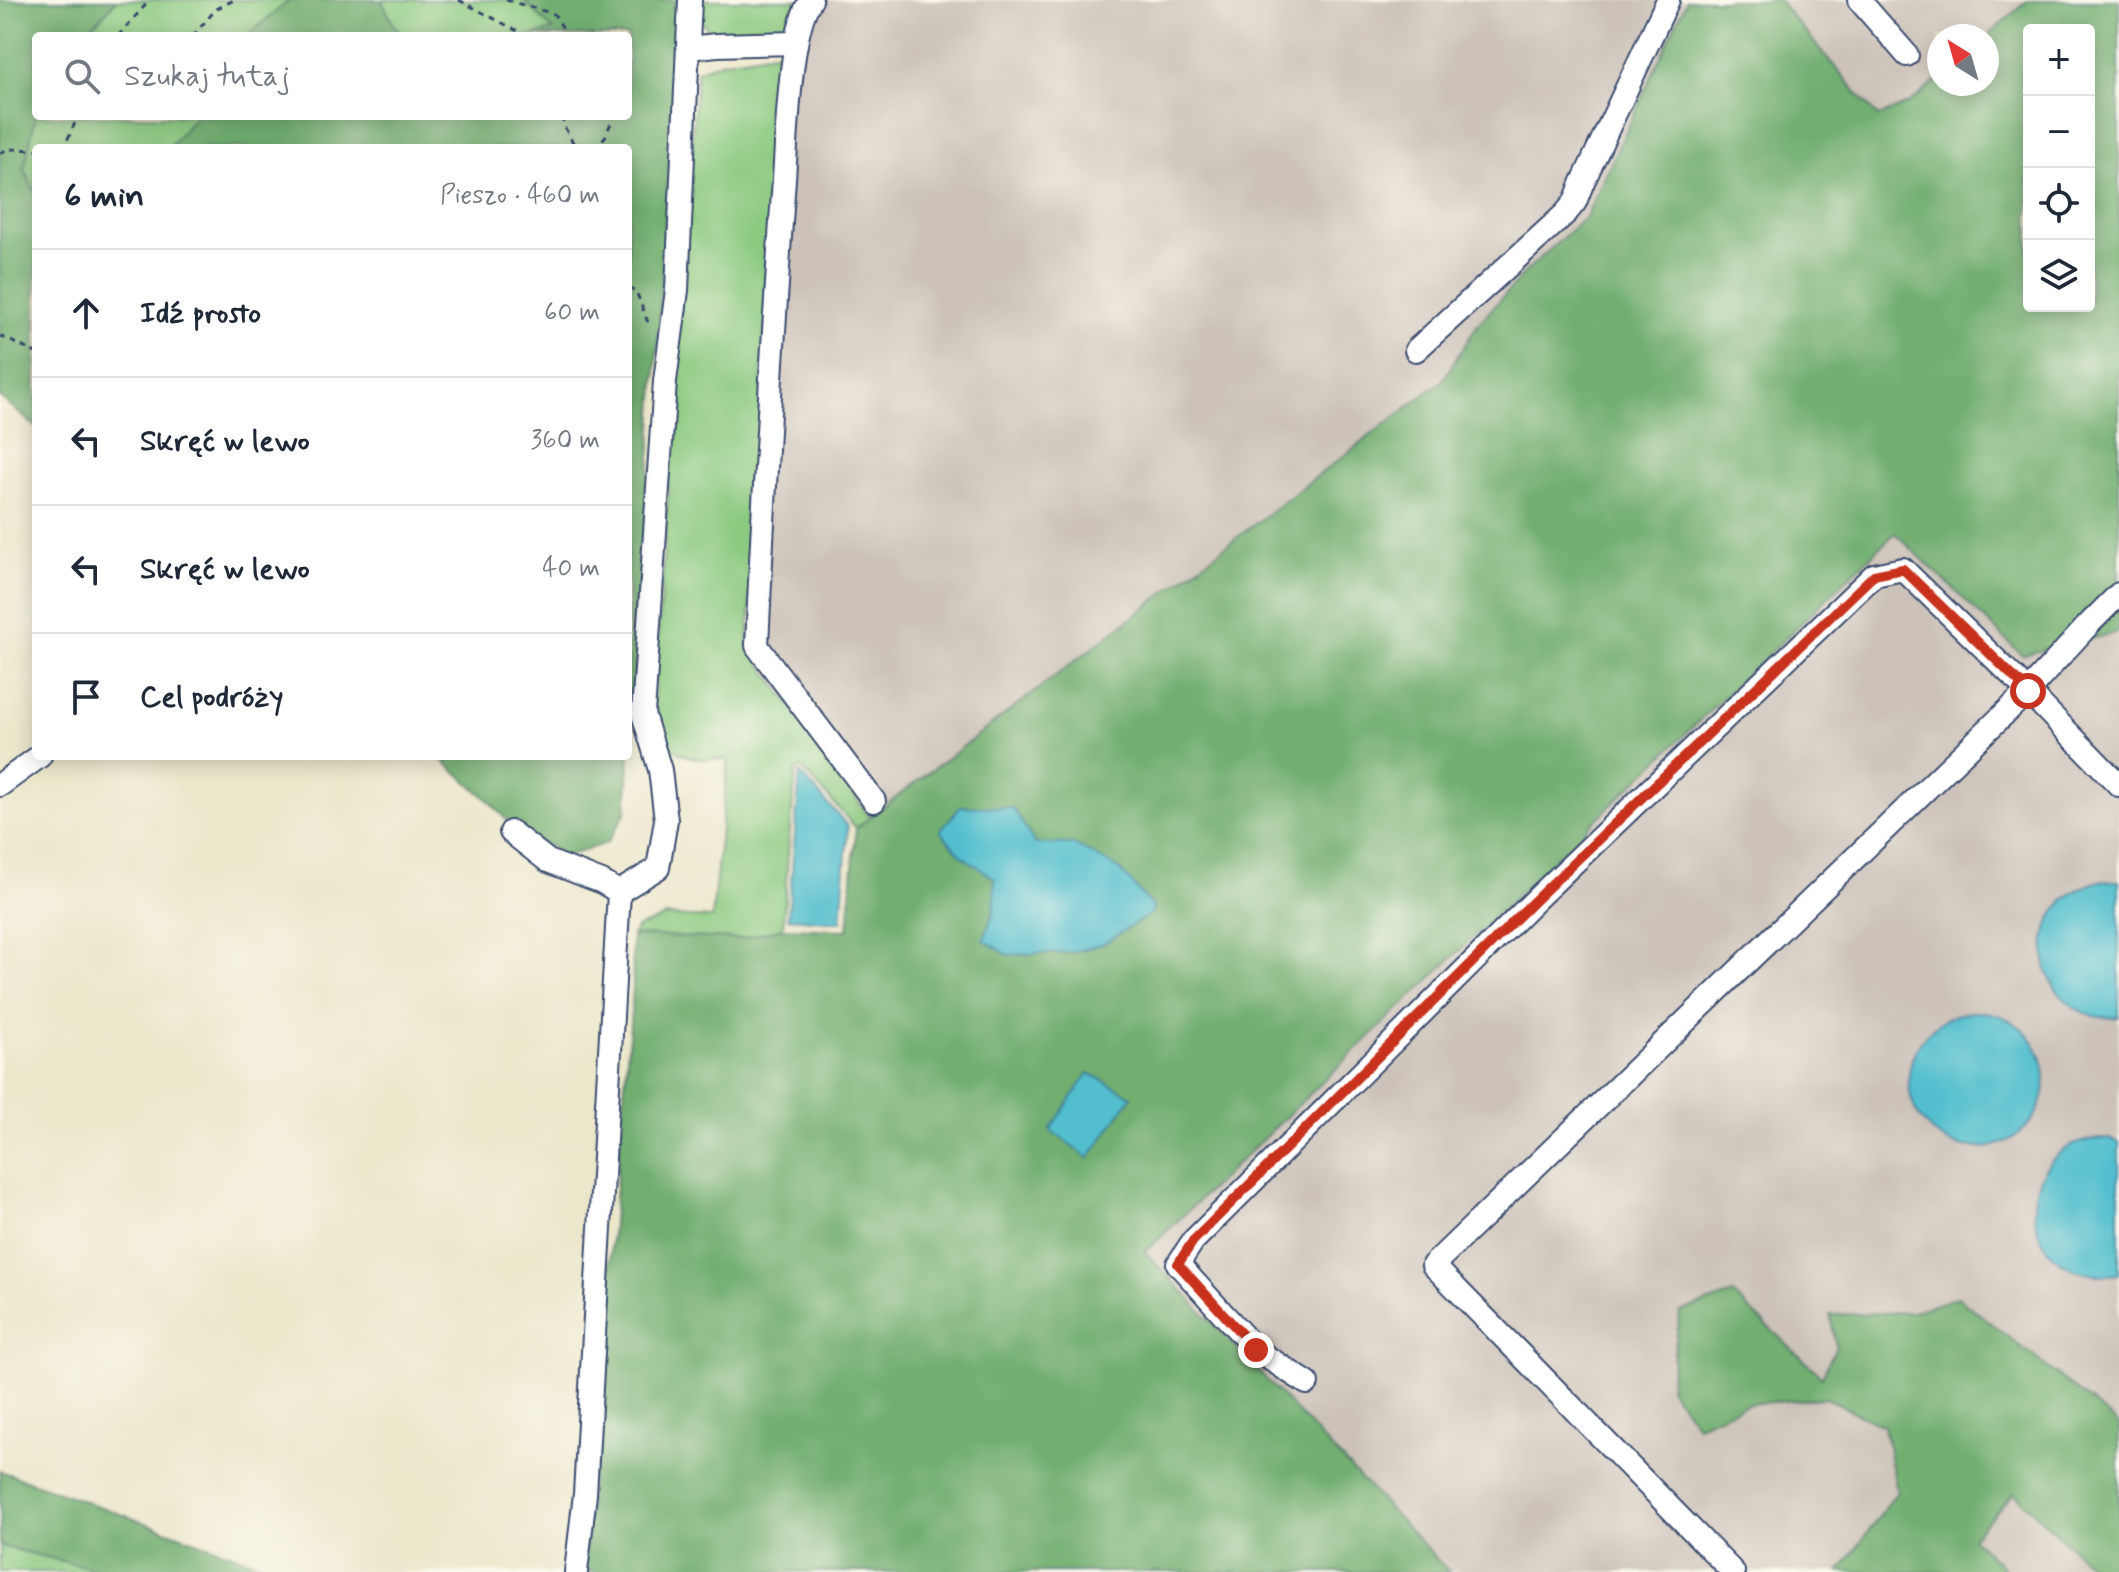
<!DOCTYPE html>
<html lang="pl">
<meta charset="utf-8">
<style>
:root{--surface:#fff;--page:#f6f6f7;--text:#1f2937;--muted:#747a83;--line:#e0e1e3}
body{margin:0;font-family:Mynerve,sans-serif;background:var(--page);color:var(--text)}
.controls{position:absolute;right:24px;top:24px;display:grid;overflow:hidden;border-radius:8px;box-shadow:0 4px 20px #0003}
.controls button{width:72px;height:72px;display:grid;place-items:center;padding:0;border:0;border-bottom:2px solid var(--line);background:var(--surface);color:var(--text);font:40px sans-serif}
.compass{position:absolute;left:1927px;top:24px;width:72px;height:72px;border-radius:50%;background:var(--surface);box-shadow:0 4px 20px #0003;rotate:323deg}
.stop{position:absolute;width:24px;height:24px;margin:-18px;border:6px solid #c8321e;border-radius:50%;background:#fff}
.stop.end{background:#c8321e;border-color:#fff;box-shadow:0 2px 8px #0008}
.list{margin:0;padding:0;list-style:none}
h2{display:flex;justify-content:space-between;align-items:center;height:104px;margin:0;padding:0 32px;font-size:34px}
h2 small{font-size:26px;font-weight:400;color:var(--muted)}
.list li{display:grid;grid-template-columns:52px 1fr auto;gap:24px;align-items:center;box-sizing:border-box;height:128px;padding:0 32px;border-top:2px solid var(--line)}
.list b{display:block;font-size:30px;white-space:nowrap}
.list em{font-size:26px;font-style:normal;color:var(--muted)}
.icon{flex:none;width:44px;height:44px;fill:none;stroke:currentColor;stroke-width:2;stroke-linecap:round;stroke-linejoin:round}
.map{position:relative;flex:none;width:2119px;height:1572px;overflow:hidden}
.search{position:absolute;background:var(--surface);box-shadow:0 4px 20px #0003;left:32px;top:32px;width:600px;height:88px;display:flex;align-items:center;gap:20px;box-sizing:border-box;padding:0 28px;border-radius:8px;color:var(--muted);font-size:30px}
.panel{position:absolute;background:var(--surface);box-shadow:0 4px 20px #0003;left:32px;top:144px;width:600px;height:616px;border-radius:8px}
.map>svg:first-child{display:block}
.industrial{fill:#ccc2b9}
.green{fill:#8cca81;stroke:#547c70;stroke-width:2}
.forest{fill:#71ae6f;stroke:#466e66;stroke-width:2;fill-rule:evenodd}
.water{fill:#53bfce;stroke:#377796;stroke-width:2}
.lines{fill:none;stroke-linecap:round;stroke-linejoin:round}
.minor-casing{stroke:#3a4b6e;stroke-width:26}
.path{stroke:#3a4b6e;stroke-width:3;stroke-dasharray:6 6;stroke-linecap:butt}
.minor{stroke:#fff;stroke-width:22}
.route{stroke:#c8321e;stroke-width:10}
</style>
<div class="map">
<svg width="2119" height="1572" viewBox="0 0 2119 1572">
<rect width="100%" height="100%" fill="#fbf7ec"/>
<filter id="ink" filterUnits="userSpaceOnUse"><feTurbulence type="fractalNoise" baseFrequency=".0125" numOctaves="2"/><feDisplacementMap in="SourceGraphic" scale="16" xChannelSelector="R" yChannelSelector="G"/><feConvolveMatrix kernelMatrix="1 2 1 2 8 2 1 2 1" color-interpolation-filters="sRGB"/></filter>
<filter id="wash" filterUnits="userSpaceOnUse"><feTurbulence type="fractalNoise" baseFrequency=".006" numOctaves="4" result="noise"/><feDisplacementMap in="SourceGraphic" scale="32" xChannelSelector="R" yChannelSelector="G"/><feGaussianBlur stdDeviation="1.8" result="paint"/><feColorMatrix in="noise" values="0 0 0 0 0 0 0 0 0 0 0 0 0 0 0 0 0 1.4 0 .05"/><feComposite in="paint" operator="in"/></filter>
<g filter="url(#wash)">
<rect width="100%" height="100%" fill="#ece7cb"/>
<g class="industrial">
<path d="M 785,0 L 1687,0 L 1586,217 L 1529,268 L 1478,324 L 1442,381 L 870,818 L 748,646 L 780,4 Z"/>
<path d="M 1778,0 L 2028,0 L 1987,36 L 1939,36 L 1939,79 L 1910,103 L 1878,117 Z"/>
<path d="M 1896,533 L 2022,655 L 2119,632 L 2119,1572 L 1449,1572 L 1144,1252 Z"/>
</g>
<g class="green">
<path d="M 116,0 L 290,0 L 247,36 L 74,36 L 97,22 Z"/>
<path d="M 381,0 L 523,0 L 554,30 L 531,36 L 405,36 L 395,27 Z"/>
<path d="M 701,0 L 798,0 L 779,35 L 721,33 L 710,31 L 700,20 Z"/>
<path d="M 779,52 L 748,646 L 870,818 L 856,828 L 802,768 L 796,771 L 789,841 L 783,928 L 740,939 L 632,935 L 637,928 L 666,916 L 712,918 L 728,760 C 719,759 710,760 701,759 C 671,756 660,737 653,711 L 697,71 L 720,62 Z"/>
<path d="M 36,115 L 36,116 L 196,116 L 169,148 L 36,148 L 36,194 L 24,169 Z"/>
<path d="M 0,1546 L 108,1572 L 0,1572 Z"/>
</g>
<g class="forest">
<path d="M 0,0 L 116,0 C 86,35 81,36 36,36 L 36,115 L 24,169 L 36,194 L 36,427 L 0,397 Z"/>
<path d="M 290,0 L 381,0 L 395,27 L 405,36 L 247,36 Z"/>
<path d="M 523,0 L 681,0 L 626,812 L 607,843 L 567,856 L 515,829 L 487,799 L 438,756 L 628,756 L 628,148 L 169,148 L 196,116 L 628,116 L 628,36 L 531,36 L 553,30 Z"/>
<path d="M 1687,0 L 1778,0 L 1878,117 L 1910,103 L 1939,79 L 1939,84 L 1987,84 L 1987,36 L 2028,0 L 2119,0 L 2119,632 L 2022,655 L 1895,533 L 1145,1252 L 1449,1572 L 583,1572 L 633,988 L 632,935 L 740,939 L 783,928 L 848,930 L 856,828 L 1442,381 L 1478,324 L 1529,268 L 1586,217 ZM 2029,30 L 2089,30 L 2089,306 L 2029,306 Z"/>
<path d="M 1733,1294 L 1822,1377 L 1836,1346 L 1830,1315 L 1911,1312 L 1958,1297 L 2119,1424 L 2119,1572 L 2097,1572 L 2014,1493 L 1972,1537 L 2007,1572 L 1839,1572 L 1897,1492 L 1884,1426 L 1825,1398 L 1747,1404 L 1697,1425 L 1669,1388 L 1680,1312 Z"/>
<path d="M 0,1471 L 269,1567 L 290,1572 L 108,1572 L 0,1546 Z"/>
</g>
<g class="water">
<path d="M 800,773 L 848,826 L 841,922 L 788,918 Z"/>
<path d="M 961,806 L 1013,808 L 1035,844 L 1074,844 L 1119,869 L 1153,907 L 1152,913 L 1102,944 L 1073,952 L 1008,955 L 984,940 L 994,910 L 995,879 L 961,855 L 940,831 Z"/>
<path d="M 2099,881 L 2119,881 L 2119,1017 C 2055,1025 2021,949 2062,902 C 2072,891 2085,886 2099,881 Z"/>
<circle cx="1977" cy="1080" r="68"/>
<path d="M 1089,1073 L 1132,1096 L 1089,1158 L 1050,1130 Z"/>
<path d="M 2109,1139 L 2119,1142 L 2119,1274 C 2018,1288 2006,1156 2090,1140 C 2096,1139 2103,1139 2109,1139 Z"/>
</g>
</g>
<g filter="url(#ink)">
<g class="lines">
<defs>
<g id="minor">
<path d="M 811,0 C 789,29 787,139 784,179 C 773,334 764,490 757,646 L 874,801"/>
<path d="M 1859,0 L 1907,55"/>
<path d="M 688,48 L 717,45 L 796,43"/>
<path d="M 1416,350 L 1566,213 L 1575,202 L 1582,184 L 1668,0"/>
<path d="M 0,785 L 40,756"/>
<path d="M 511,832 L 548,861 L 602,882 L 619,892 L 658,868 L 666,820 L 660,770 L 643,714 L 665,381 L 677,290 L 690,0"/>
<path d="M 1307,1383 L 1256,1350 L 1178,1264 L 1193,1241 L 1533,902 L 1874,575 L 1903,569 L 2028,691 L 2090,623 L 2119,594"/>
<path d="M 576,1572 L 585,1494 L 619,892"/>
<path d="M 1733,1572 L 1433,1265 L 2028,691 L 2119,785"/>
</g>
</defs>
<use href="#minor" class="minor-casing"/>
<g class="path">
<path d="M 459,0 L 527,36"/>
<path d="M 506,0 L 554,14 L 568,36"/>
<path d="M 118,36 L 150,0"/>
<path d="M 193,36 L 216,9 L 234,0"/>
<path d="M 562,116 L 565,128 L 576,148"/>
<path d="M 59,148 L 67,141 L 78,116"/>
<path d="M 594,148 L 605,137 L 614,116"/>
<path d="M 0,153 L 8,149 L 36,150"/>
<path d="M 628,288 L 636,291 L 650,328"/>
<path d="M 0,336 L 36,353"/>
</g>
<use href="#minor" class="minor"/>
</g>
</g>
<g class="lines" filter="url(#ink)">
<path class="route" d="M 1256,1350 L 1178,1264 L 1193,1241 L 1533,902 L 1874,575 L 1903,569 L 2028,691"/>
</g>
</svg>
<div class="controls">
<button>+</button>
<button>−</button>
<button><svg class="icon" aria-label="locate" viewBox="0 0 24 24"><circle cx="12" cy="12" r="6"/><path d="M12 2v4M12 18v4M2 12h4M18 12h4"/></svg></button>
<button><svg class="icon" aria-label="layers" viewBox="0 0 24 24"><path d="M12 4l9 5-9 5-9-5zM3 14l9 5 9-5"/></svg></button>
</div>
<svg class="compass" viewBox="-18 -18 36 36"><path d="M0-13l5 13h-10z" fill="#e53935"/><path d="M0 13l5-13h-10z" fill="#747a83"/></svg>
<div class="stop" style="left:2028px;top:691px"></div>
<div class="stop end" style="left:1256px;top:1350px"></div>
<div class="search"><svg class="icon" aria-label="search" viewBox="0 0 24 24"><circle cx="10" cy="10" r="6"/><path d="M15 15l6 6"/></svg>Szukaj tutaj</div>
<section class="panel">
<h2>6 min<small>Pieszo · 460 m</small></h2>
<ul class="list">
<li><svg class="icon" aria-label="ahead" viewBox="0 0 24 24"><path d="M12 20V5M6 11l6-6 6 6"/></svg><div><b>Idź prosto</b></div><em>60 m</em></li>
<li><svg class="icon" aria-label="left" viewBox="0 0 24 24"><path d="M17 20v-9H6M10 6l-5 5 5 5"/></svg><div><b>Skręć w lewo</b></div><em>360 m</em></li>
<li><svg class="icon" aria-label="left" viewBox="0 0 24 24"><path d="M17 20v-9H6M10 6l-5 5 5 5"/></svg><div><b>Skręć w lewo</b></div><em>40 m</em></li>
<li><svg class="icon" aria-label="arrive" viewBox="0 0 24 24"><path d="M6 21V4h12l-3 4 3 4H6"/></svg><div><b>Cel podróży</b></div></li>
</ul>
</section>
</div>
